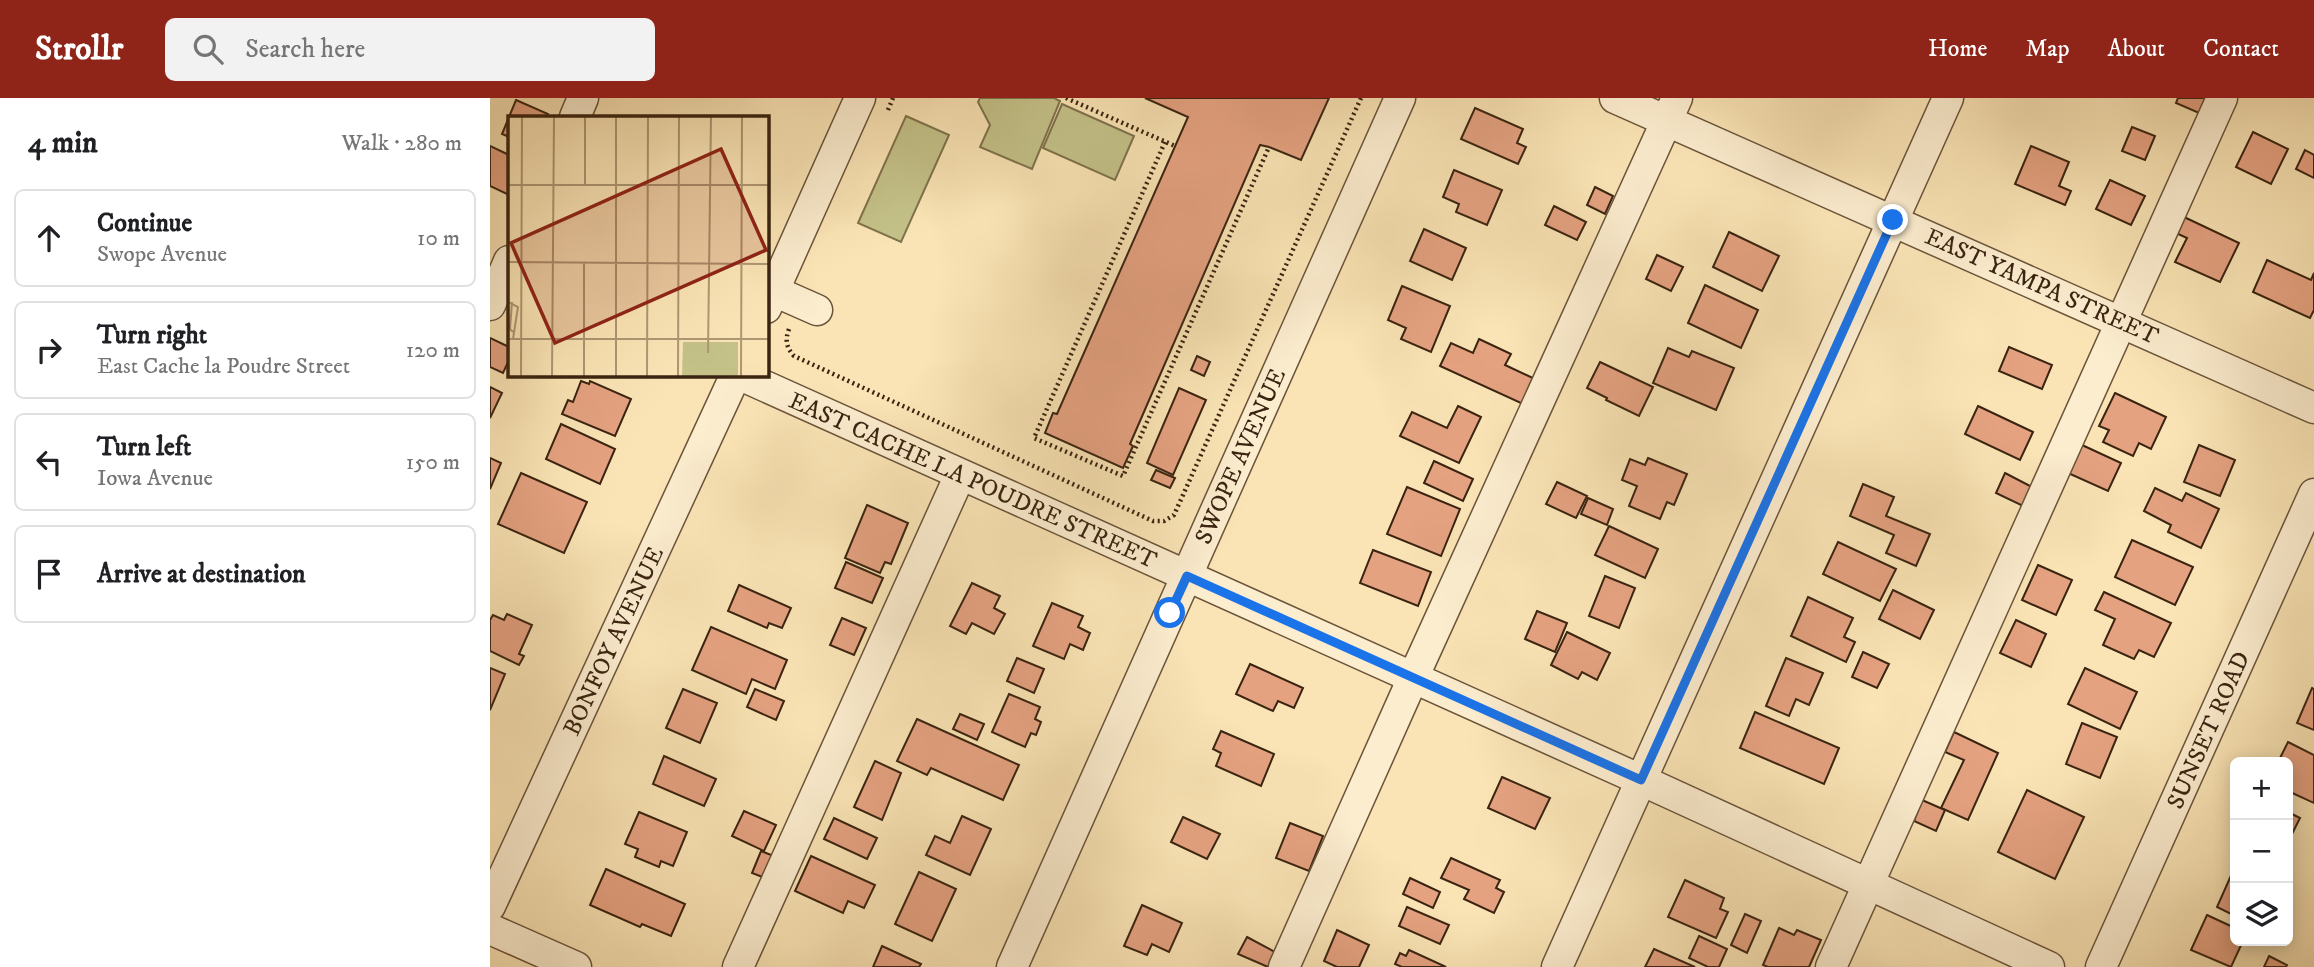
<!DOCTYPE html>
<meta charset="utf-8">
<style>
:root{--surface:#fff;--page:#f2f2f2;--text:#202124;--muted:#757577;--line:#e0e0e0;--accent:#8f2418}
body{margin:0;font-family:"IM FELL DW Pica",serif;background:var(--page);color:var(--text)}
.controls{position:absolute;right:21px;bottom:21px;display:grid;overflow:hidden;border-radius:10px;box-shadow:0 4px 18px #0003}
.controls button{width:63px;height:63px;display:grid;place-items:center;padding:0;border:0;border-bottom:2px solid var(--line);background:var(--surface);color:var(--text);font:35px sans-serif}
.stop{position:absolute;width:21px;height:21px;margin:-16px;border:5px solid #1a73e8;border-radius:50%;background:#fff}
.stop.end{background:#1a73e8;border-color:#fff;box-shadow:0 2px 7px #0008}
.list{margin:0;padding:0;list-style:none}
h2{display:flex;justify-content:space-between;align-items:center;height:91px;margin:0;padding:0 28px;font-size:30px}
h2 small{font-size:23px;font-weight:400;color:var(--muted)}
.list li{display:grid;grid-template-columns:46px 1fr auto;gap:21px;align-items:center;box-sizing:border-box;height:98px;margin:0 14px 14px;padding:0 14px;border:2px solid var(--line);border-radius:10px}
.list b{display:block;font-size:26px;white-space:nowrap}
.list p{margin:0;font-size:23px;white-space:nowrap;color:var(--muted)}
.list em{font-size:23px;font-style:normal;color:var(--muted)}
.icon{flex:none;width:38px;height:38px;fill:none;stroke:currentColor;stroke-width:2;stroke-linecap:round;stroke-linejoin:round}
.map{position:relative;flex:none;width:1824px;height:869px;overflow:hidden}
header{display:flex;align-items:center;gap:42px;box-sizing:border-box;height:98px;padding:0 35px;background:var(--accent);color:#fff}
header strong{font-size:33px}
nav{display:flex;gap:38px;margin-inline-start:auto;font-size:24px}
.search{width:490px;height:63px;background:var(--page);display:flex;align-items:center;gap:18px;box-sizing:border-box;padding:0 24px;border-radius:10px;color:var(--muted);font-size:26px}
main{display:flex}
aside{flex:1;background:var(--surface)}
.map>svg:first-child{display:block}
.park{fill:#c4c289;stroke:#7f734d;stroke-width:2}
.building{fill:#e5a281;stroke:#3a2411;stroke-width:2}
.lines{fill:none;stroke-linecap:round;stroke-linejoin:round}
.minor-casing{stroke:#6a543a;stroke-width:33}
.path{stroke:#3a2411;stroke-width:4.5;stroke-dasharray:2 3.5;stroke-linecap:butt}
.minor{stroke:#fcedcf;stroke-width:30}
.route{stroke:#1a73e8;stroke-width:9}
.labels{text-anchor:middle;stroke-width:5;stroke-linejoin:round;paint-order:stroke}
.street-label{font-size:24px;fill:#3a2411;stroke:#fcedcf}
.inset-road{fill:none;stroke:#ad9773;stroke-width:2}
.view{fill:#8f2418;fill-opacity:0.15;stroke:#8f2418;stroke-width:3.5}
.inset-edge{fill:none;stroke:#3a2411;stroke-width:3.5}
</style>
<header>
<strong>Strollr</strong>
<div class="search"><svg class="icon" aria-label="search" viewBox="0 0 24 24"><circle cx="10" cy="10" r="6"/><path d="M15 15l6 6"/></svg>Search here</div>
<nav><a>Home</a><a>Map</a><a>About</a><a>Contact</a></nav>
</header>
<main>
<aside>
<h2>4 min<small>Walk · 280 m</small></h2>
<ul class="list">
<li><svg class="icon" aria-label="ahead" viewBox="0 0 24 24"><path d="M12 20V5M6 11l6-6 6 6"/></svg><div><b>Continue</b><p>Swope Avenue</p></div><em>10 m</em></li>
<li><svg class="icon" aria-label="right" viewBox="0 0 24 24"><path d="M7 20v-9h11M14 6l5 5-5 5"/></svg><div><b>Turn right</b><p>East Cache la Poudre Street</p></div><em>120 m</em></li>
<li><svg class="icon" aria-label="left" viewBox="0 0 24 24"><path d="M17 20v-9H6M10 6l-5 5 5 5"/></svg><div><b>Turn left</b><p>Iowa Avenue</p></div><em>150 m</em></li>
<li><svg class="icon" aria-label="arrive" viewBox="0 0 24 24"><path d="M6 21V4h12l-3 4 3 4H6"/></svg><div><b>Arrive at destination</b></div></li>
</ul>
</aside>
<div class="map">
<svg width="1824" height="869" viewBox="0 0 1824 869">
<rect width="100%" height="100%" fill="#fae4b5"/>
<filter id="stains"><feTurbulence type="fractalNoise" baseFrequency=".00286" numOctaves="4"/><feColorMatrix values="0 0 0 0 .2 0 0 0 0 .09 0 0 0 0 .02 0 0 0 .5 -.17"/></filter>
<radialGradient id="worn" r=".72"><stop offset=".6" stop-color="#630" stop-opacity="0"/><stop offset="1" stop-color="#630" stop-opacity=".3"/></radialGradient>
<g class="park">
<path d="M 490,0 L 564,0 L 570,3 L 542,71 L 490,49 L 500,27 L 488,4 Z"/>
<path d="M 572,6 L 644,38 L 625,82 L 553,50 Z"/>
<path d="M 416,18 L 459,37 L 411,144 L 368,125 Z"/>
</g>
<g class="building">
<path d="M 655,0 L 839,0 L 811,62 L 779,49 L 770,47 L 640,346 L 643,348 L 633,370 L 555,335 L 563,315 L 567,316 L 698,19 Z"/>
<path d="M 1688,0 L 1715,0 L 1709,15 L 1686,5 Z"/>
<path d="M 26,2 L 58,16 L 57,19 L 19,19 L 19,39 L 12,36 Z"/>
<path d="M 985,10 L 1033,31 L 1027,45 L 1036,49 L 1028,66 L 971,41 Z"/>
<path d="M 1642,29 L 1665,38 L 1655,62 L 1632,53 Z"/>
<path d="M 1763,34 L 1798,51 L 1781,86 L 1746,69 Z"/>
<path d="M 0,48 L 19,57 L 19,97 L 0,88 Z"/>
<path d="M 1541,48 L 1579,64 L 1569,88 L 1581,93 L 1575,107 L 1525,86 Z"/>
<path d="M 1815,52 L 1824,57 L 1824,80 L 1806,71 Z"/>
<path d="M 964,72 L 1012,92 L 997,127 L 966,114 L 969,106 L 953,99 Z"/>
<path d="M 1620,82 L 1655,98 L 1641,127 L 1606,111 Z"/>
<path d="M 1105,89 L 1123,98 L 1115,116 L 1097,107 Z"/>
<path d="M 1064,108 L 1096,124 L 1087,142 L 1055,127 Z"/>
<path d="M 1694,119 L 1749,145 L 1730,184 L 1685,164 L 1697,140 L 1686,135 Z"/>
<path d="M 934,131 L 976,150 L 962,182 L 920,163 Z"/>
<path d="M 1239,134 L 1289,158 L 1272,193 L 1223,169 Z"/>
<path d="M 1167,157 L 1193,169 L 1181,193 L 1156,181 Z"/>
<path d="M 1777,162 L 1821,182 L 1824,175 L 1824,212 L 1820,220 L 1763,194 Z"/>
<path d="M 1215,187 L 1268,212 L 1251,250 L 1198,225 Z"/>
<path d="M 912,188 L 960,208 L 941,254 L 911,241 L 916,230 L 898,222 Z"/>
<path d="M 0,240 L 19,249 L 19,262 L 13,275 L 0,269 Z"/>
<path d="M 989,241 L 1021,256 L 1015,267 L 1045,281 L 1033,306 L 950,268 L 961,245 L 983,255 Z"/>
<path d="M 1519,249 L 1562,267 L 1552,291 L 1509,273 Z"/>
<path d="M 1178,250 L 1199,259 L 1202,253 L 1244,270 L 1226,312 L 1163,285 Z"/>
<path d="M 707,258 L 720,264 L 714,278 L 701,272 Z"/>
<path d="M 1110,264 L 1163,289 L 1149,318 L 1116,302 L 1117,300 L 1097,290 Z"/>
<path d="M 91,283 L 99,286 L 100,283 L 141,301 L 125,338 L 72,316 L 78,302 L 83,304 Z"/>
<path d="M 0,289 L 12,295 L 0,320 Z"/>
<path d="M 689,290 L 716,302 L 683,377 L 657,365 Z"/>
<path d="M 1625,295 L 1676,319 L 1661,351 L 1649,345 L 1643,358 L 1613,344 L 1619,332 L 1609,328 Z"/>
<path d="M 968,308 L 991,319 L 969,365 L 910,338 L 922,314 L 957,330 Z"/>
<path d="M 1488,308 L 1543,334 L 1530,362 L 1475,336 Z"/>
<path d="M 71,326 L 125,351 L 110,386 L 56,361 Z"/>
<path d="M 1592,347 L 1631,365 L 1618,393 L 1578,375 Z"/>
<path d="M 1709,347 L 1745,362 L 1730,398 L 1694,384 Z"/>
<path d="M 0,360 L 11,365 L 0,391 Z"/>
<path d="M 1158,360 L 1197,376 L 1184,407 L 1177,404 L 1170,421 L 1139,408 L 1147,388 L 1132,382 L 1140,361 L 1155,367 Z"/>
<path d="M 944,363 L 983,381 L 973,403 L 934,385 Z"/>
<path d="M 666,372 L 685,380 L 680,390 L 661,382 Z"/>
<path d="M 31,375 L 97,404 L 74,455 L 8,426 Z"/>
<path d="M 1515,375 L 1542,389 L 1533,408 L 1506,395 Z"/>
<path d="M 1067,384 L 1097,398 L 1086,420 L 1056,406 Z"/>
<path d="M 1373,386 L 1404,399 L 1396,418 L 1440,436 L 1426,468 L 1396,455 L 1404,437 L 1360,418 Z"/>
<path d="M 917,389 L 970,411 L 951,458 L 897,436 Z"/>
<path d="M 1665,390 L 1692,403 L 1696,395 L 1729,411 L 1711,450 L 1678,434 L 1681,427 L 1654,413 Z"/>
<path d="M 1098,400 L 1123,411 L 1117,427 L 1091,416 Z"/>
<path d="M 377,407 L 418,425 L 401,466 L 395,464 L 390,475 L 355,460 Z"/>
<path d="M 1119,428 L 1168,451 L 1155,480 L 1105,457 Z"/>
<path d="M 1642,442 L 1703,469 L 1685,507 L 1625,479 Z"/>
<path d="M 1348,444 L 1406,471 L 1390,503 L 1333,476 Z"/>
<path d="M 883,452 L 941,474 L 928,508 L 870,485 Z"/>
<path d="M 356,464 L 393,480 L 382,505 L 345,490 Z"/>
<path d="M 1548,467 L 1582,482 L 1566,517 L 1532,502 Z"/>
<path d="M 1115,478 L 1145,490 L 1129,530 L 1099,518 Z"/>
<path d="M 482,485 L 510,498 L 504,510 L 515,516 L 504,536 L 482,525 L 476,536 L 460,528 Z"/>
<path d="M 249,487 L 301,510 L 292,530 L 279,525 L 277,530 L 238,513 Z"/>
<path d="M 1403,492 L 1444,512 L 1430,541 L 1389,521 Z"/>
<path d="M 1614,494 L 1681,525 L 1664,559 L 1649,552 L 1644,561 L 1613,547 L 1625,521 L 1605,512 Z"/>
<path d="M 1318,499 L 1363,520 L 1354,539 L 1365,544 L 1356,564 L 1301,538 Z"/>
<path d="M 562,505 L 593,518 L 588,529 L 600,535 L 593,552 L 580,546 L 574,561 L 543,548 Z"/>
<path d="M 1047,513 L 1077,525 L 1065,554 L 1035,541 Z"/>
<path d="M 17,516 L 42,527 L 29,556 L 34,558 L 29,567 L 0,553 L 0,522 L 3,517 L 14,522 Z"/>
<path d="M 352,520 L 376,530 L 364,557 L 340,547 Z"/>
<path d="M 1526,522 L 1556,536 L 1541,569 L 1510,555 Z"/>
<path d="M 221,529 L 297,562 L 285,591 L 262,581 L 256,596 L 202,572 Z"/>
<path d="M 1077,534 L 1120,555 L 1107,582 L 1092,574 L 1088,581 L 1061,567 Z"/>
<path d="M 1373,554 L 1399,566 L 1387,590 L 1362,579 Z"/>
<path d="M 527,560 L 554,571 L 544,595 L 517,583 Z"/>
<path d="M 1296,560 L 1333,575 L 1319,607 L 1306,601 L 1299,618 L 1276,608 Z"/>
<path d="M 760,566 L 813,590 L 804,610 L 788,603 L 783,613 L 746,596 Z"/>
<path d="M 0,570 L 15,576 L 0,612 Z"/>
<path d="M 1595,570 L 1647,594 L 1630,631 L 1578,606 Z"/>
<path d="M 1822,590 L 1824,591 L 1824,632 L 1807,625 Z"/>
<path d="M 193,591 L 227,605 L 210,645 L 176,630 Z"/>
<path d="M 265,591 L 294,603 L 286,622 L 257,609 Z"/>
<path d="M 519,596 L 550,609 L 545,621 L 551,624 L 546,637 L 541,635 L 535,649 L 502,634 Z"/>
<path d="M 1265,614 L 1349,650 L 1334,686 L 1250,650 Z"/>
<path d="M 470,616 L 494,626 L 487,642 L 463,631 Z"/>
<path d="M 427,621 L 529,667 L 513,702 L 441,670 L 437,677 L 407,663 Z"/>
<path d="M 1592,625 L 1627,639 L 1610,680 L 1576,666 Z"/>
<path d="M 731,633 L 784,656 L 771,688 L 726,668 L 731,655 L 723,651 Z"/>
<path d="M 1464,634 L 1508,655 L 1478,722 L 1451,710 L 1474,662 L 1455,654 Z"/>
<path d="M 1798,644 L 1824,657 L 1824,705 L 1798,693 L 1798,664 L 1788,664 Z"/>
<path d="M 174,658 L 226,681 L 214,708 L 163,686 Z"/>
<path d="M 385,663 L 411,675 L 392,722 L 364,709 Z"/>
<path d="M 1012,679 L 1060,700 L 1045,731 L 998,710 Z"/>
<path d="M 1537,692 L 1594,719 L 1565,781 L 1508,754 Z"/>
<path d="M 1432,702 L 1455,712 L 1446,733 L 1424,723 Z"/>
<path d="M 254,713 L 286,727 L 274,753 L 242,738 Z"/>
<path d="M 149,714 L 197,734 L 183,768 L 171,763 L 169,769 L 145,759 L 148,751 L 135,746 Z"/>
<path d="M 1798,714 L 1810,720 L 1798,744 Z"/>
<path d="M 472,718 L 501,731 L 480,777 L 436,757 L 445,738 L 460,745 Z"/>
<path d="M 693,719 L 730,736 L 717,761 L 681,744 Z"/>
<path d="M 344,720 L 387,740 L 377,761 L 334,741 Z"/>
<path d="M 800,725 L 833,738 L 819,773 L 786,760 Z"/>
<path d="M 271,753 L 289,760 L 280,782 L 262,775 Z"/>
<path d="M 321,758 L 385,787 L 374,810 L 358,803 L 353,815 L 305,793 Z"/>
<path d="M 961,760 L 1010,782 L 1006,790 L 1014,794 L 1004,815 L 974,801 L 979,792 L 951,780 Z"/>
<path d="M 116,771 L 195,806 L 181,838 L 152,826 L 150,829 L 100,807 Z"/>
<path d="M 1743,773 L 1745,774 L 1745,818 L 1727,809 Z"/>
<path d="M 429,774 L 466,791 L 442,843 L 405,826 Z"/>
<path d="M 920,780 L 950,794 L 943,810 L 913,796 Z"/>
<path d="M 1195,782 L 1234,800 L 1230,811 L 1238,814 L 1226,840 L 1178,819 Z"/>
<path d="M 652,807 L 692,825 L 679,854 L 662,846 L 657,857 L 634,848 Z"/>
<path d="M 917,809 L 959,827 L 950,846 L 909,828 Z"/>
<path d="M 1255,816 L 1271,823 L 1257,855 L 1241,847 Z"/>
<path d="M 1717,817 L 1745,830 L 1745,843 L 1753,843 L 1741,869 L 1701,852 Z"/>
<path d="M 1289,830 L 1304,837 L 1307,832 L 1331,842 L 1319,869 L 1278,869 L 1273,867 Z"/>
<path d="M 847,832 L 879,847 L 869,869 L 847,869 L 834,863 Z"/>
<path d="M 1209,838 L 1237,851 L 1229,869 L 1218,869 L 1199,860 Z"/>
<path d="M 757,839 L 785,854 L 778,869 L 748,856 Z"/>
<path d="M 392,848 L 431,866 L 429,869 L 383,869 Z"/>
<path d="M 1164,851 L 1205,869 L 1155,869 Z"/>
<path d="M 919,852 L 956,869 L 912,869 L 905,866 L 910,855 L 916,858 Z"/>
<path d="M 1779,858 L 1797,867 L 1796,869 L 1774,869 Z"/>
</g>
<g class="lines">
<defs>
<g id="minor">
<path d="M 1125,0 L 1824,310"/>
<path d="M 85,19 L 93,0"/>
<path d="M 284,193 L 327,212"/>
<path d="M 0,207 L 19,163"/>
<path d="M 276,210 L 370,0"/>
<path d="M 248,276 L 1151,682 L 1559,869"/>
<path d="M 0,808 L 246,276"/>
<path d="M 0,831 L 86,869"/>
<path d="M 248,869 L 470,377"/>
<path d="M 522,869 L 910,0"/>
<path d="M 794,869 L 923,580 L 1187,0"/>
<path d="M 1067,869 L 1458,0"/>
<path d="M 1341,869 L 1732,0"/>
<path d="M 1611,869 L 1824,396"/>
</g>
</defs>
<use href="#minor" class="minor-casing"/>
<g class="path">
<path d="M 576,0 L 685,48"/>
<path d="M 398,12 L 403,0"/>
<path d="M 675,44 L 544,340 L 633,378 L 779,49"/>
<path d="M 299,231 C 295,242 296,249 304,258 L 663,423 L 674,423 L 684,417 L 871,0"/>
</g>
<use href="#minor" class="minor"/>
</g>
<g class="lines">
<path class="route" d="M 680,515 L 697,478 L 1151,682 L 1403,122"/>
</g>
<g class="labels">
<g class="street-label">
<text transform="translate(1552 188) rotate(24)" y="8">EAST YAMPA STREET</text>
<text transform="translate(750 358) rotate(-66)" y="8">SWOPE AVENUE</text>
<text transform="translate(483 382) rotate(24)" y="8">EAST CACHE LA POUDRE STREET</text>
<text transform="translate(123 543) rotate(-65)" y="8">BONFOY AVENUE</text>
<text transform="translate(1718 632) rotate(-66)" y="8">SUNSET ROAD</text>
</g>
</g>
<g transform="translate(18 18)">
<rect width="261" height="261" fill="#fae4b5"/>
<path d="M 175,226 L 230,226 L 230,260 L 174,260 Z" fill="#c4c289"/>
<path class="inset-road" d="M 0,69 L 261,69M 77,69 L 77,0M 0,146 L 261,148M 0,186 L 10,191 L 5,223M 4,186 L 2,213 L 5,216M 0,223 L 261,223M 200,237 L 203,0M 13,260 L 14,0M 44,260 L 46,0M 76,260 L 76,146M 108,260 L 108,0M 139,260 L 140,0M 170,260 L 171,0M 233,260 L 234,0"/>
<path class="view" d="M 213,33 L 258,134 L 47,227 L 3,127 Z"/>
<rect width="261" height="261" class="inset-edge"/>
</g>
<rect width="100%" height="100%" filter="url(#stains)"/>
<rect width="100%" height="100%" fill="url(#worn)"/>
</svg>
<div class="controls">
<button>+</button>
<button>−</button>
<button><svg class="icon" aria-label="layers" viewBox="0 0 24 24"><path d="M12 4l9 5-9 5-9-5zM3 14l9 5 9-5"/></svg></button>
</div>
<div class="stop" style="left:680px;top:515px"></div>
<div class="stop end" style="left:1403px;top:122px"></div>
</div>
</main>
